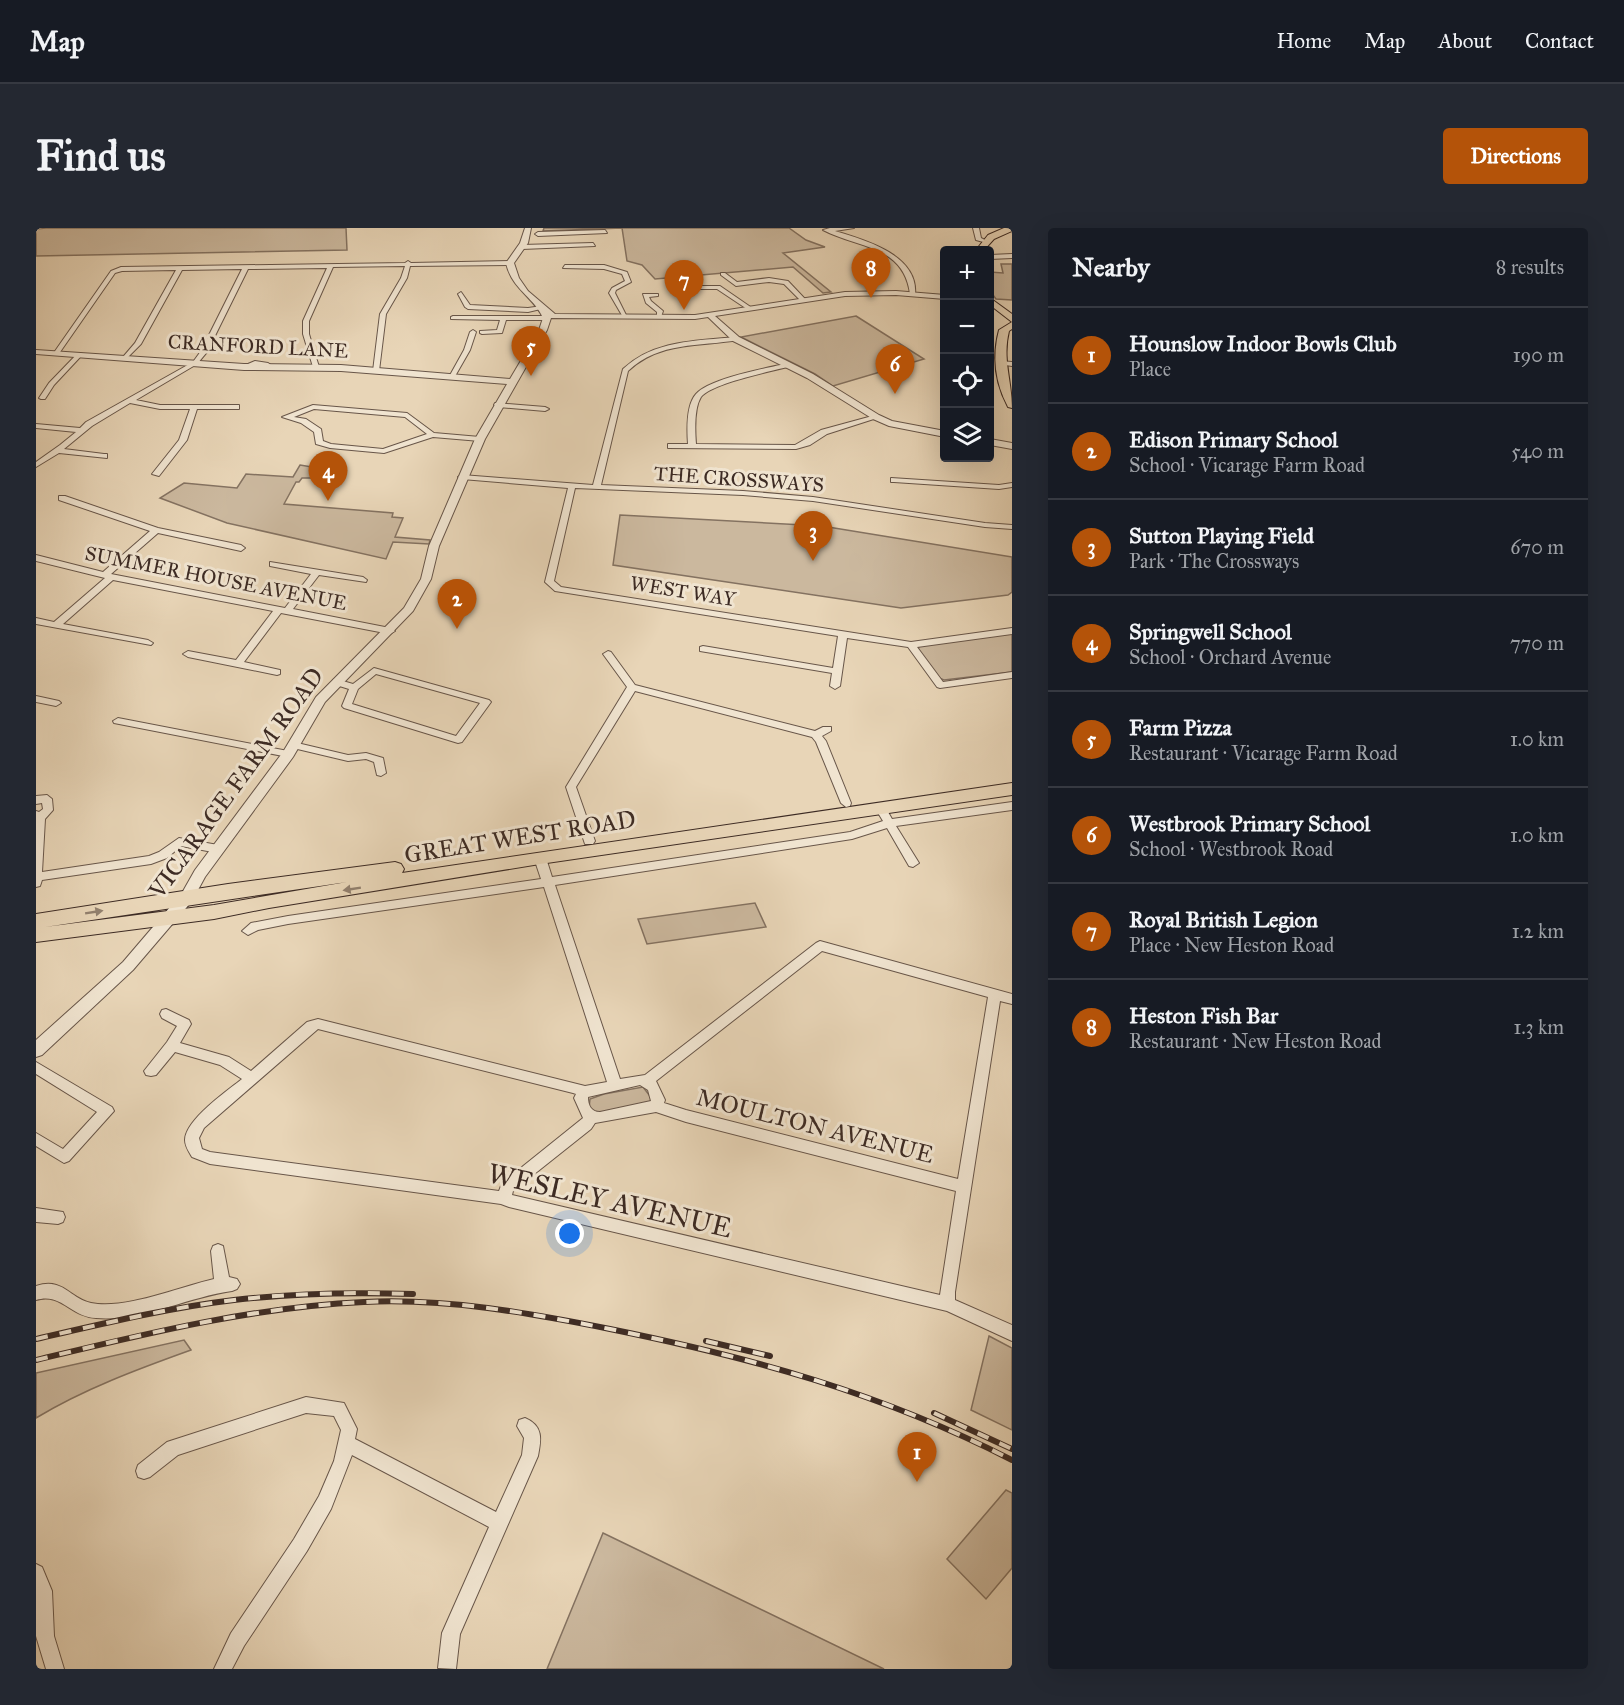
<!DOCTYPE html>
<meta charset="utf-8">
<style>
:root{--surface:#171b24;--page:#242831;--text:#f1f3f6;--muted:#9ea1a6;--line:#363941;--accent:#b45309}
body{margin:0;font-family:"IM FELL Great Primer",serif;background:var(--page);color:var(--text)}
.controls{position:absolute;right:18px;top:18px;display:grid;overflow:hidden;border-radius:6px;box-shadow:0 6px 24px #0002}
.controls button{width:54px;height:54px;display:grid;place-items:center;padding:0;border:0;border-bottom:2px solid var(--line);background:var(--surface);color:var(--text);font:30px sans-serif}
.you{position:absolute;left:534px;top:1006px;width:21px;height:21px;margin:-15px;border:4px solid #fff;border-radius:50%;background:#1a73e8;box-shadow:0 0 0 9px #1a73e833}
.badge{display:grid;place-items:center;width:39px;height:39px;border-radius:50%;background:var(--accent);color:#fff;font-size:20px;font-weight:700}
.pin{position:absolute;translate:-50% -50px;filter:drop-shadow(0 2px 3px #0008)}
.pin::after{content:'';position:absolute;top:32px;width:21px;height:18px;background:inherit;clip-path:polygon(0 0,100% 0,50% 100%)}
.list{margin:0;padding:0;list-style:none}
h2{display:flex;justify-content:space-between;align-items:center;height:78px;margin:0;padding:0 24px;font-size:26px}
h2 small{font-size:20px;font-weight:400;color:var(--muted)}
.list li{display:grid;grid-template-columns:39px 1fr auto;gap:18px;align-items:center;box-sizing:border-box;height:96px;padding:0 24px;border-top:2px solid var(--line)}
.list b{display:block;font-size:22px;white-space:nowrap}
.list p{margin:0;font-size:20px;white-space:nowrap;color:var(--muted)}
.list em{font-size:20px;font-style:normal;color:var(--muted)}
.icon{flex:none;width:33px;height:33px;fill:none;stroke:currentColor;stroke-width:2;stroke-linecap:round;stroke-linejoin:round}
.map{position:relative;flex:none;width:976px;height:1441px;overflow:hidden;border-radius:6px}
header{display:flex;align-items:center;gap:36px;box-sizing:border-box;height:84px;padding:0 30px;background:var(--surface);border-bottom:2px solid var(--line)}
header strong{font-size:28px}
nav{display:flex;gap:33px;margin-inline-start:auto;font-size:21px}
.intro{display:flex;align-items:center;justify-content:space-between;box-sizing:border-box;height:144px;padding:0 36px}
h1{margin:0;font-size:42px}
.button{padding:15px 27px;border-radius:6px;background:var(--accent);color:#fff;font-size:21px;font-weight:700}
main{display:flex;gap:36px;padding:0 36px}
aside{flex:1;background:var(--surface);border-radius:6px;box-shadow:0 6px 24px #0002}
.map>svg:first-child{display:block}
.green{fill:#cbb89e;stroke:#847261;stroke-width:1.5}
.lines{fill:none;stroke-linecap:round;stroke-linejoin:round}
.minor-casing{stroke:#685649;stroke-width:2}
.tertiary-casing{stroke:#685649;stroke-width:2}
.primary-casing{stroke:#3d2b24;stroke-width:2}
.trunk-casing{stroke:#3d2b24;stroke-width:2}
.minor{fill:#f0e4d0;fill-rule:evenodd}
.tertiary{fill:#f0e4d0;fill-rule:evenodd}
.primary{fill:#e8d5b7;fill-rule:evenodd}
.trunk{fill:#e8d5b7;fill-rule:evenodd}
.rail-casing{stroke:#3d2b24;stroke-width:6}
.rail{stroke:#f0e4d0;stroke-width:4;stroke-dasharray:12;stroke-linecap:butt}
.oneway{fill:#92806e}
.labels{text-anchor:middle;stroke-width:6;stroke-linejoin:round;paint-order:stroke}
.far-street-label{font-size:20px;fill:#3d2b24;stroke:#f0e4d0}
.street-label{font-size:24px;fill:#3d2b24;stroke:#f0e4d0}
.near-street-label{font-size:28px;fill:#3d2b24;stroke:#f0e4d0}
</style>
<header>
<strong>Map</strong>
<nav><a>Home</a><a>Map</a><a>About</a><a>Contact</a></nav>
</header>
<div class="intro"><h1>Find us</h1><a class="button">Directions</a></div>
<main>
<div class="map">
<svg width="976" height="1441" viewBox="0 0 976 1441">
<rect width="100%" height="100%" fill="#e8d5b7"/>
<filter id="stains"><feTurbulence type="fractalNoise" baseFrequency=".00333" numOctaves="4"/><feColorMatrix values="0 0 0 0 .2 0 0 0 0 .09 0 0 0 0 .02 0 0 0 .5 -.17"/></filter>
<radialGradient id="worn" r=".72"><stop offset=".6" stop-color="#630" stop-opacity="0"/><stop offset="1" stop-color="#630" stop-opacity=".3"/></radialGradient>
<g class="green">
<path d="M 10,0 L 310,0 L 311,22 L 0,28 L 0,1 Z"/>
<path d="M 508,0 L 753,0 L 770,12 L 789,19 L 747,25 L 795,64 L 787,65 L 757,39 L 619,51 L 606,37 L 591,33 L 586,0 L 507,3 Z"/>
<path d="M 965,36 L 976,36 L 976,72 L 960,71 L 954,63 L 954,44 L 967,45 Z"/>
<path d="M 820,88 L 888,131 L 797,158 L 779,146 L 705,109 Z"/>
<path d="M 264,237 L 288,241 L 286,244 L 280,244 L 276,250 L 266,250 L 263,254 L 260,254 L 248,276 L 357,285 L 356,289 L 367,290 L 359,309 L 394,312 L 393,316 L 357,314 L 350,331 L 191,295 L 124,270 L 148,255 L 201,260 L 210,246 L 257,249 Z"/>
<path d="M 584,287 L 786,298 L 976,329 L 976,364 L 972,367 L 865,380 L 577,337 Z"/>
<path d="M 976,405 L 976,444 L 908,452 L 903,450 L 882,422 L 883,418 Z"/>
<path d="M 719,675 L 730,699 L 611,716 L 602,691 Z"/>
<path d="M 607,859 L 617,872 L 606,878 L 562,886 L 553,880 L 554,871 L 568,866 Z"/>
<path d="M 953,1108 L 976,1120 L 976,1202 L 935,1182 Z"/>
<path d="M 148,1112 L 155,1122 C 102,1141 48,1161 0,1190 L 0,1145 Z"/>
<path d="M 970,1262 L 976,1265 L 976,1340 L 950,1371 L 911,1331 Z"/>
<path d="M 567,1305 L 848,1441 L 511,1441 Z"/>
</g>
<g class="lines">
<defs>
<g id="minor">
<path d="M 794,0 L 818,0 L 799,3 C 829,12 883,27 879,67 L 874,66 C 868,17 821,20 787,2 Z"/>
<path d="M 937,0 L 943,0 L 945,10 L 951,13 L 951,15 L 940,12 Z"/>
<path d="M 569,2 L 571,5 L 502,8 L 499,6 L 502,4 Z"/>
<path d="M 557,15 L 559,18 L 486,21 L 483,19 L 486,17 Z"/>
<path d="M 976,26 L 976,30 L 954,31 L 954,27 Z"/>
<path d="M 372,33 L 375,35 L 474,33 L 477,35 L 474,37 L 374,38 L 371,50 L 350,86 L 343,143 L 340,145 L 337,143 L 344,86 L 365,50 L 369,38 L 297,39 L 273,93 L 273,106 L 283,139 L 280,141 L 277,139 L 267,106 L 267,93 L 291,40 L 212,41 L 171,124 L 161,136 L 100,172 L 124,177 L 203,177 L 203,181 L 161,181 L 151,212 L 123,248 L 116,246 L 143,212 L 154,181 L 124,181 L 94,175 L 56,198 L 28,221 L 68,226 L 71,226 L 71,230 L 23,225 L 0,239 L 0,234 L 24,217 L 40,204 L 0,200 L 0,196 L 44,200 L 50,194 L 157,134 L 165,123 L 206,41 L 146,42 L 105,116 L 90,131 L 87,129 L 99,115 L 140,42 L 86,43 L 79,45 L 22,127 L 18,127 L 17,126 L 75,43 L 85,39 L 369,35 Z"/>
<path d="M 529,37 L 568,37 L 591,44 L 595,54 L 580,62 L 579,65 L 591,89 L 587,89 L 573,65 L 576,60 L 589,53 L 586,46 L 568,41 L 527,40 Z"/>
<path d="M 685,45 L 689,45 L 701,54 L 733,50 L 752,53 L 770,72 L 765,73 L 748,56 L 733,54 L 700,58 L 685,47 Z"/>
<path d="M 655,58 L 684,58 L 716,80 L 711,81 L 681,61 L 653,61 Z"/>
<path d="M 425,64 L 434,77 L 492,80 L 506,78 L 509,80 L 492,84 L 432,81 L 429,79 L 422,66 Z"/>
<path d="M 607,66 L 622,66 L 622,68 L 613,69 L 615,73 L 627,83 L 625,89 L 621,89 L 621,84 L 610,75 Z"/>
<path d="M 417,88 L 510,88 L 513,90 L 510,92 L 470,92 L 466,105 L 446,106 L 444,105 L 444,103 L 461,102 L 464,92 L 415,91 L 415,89 Z"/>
<path d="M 437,102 L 440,104 L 434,122 L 418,150 L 414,150 L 413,149 L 428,122 L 434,104 Z"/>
<path d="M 700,109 L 702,110 L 702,112 C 663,119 624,113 592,143 L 565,257 L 707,263 L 777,269 L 949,295 L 976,297 L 976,301 L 949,299 L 777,273 L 707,267 L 539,260 L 518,353 L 525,359 L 875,414 L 976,400 L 976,406 L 881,419 L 907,454 L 976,444 L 976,450 L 904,460 L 901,459 L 872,419 L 811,410 L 804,458 L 799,461 L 794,458 L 796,445 L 664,423 L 664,419 L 667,418 L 797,440 L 802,408 L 519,363 L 509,354 L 532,260 L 426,251 L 422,249 L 426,247 L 557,257 L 587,141 C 618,112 660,113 700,109 Z"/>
<path d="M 42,125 L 47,126 L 18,157 L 9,171 L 5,171 L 3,170 L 13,155 Z"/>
<path d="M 219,133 L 232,135 L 239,140 L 236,142 L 222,137 L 208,141 L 205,139 Z"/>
<path d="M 964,133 L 976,134 L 976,138 L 962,136 L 961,135 Z"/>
<path d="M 753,135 L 755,136 L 755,138 C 737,143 676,155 665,169 C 658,180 659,203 660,216 L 759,217 L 785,202 L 840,187 L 844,189 L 791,206 L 774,217 L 760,221 L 632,220 L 632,216 L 652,216 C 651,202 650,177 660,166 C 674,150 732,140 753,135 Z"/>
<path d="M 459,175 L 509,179 L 513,181 L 509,183 L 462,179 L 458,177 Z"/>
<path d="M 277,177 L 371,185 L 398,205 L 444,209 L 448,211 L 444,213 L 397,209 L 348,225 L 294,220 L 280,216 L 278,204 L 265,195 L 246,189 ZM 278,181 L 369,189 L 391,206 L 347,221 L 295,216 L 287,213 L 285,201 L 270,191 L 258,189 Z"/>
<path d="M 855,250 L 963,257 L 976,255 L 976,259 L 963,261 L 858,254 L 855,254 Z"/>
<path d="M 23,268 L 29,268 L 122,300 L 205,317 L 209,320 L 205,323 L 122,305 L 75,346 L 249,380 L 275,346 L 234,338 L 234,334 L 327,349 L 331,352 L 330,354 L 283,347 L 257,381 L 354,400 L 359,403 L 354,406 L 245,385 L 208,434 L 244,442 L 244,446 L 241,447 L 152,429 L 147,426 L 152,423 L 200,432 L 237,383 L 77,352 L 27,396 L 112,412 L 117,415 L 115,417 L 0,396 L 0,390 L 18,394 L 69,350 L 0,333 L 0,327 L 67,344 L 114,303 L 23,272 Z"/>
<path d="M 572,423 L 575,424 L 599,457 L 779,503 L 787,499 L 795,499 L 795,503 L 786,508 L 790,513 L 815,575 L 814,578 L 810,579 L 805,575 L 780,514 L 776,509 L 599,463 L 540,559 L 559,613 L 557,616 L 549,616 L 530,559 L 591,459 L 567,426 Z"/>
<path d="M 338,440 L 453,472 L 455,474 L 426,514 L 422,515 L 308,480 L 306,478 L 313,461 L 297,456 L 297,452 L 300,451 L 317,456 ZM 340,446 L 444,475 L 420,508 L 316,476 L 322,461 Z"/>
<path d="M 0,468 L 23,473 L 25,475 L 20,478 L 0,474 Z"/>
<path d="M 82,490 L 252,523 L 257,526 L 252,529 L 78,495 L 77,493 Z"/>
<path d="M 257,514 L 312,527 L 330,525 L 347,530 L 350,545 L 345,548 L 341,547 L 338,534 L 330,531 L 312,533 L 253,519 L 253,515 Z"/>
<path d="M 11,567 L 16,571 L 17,582 L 9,591 L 6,644 L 113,628 L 123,624 L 143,610 L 182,617 L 188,621 L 182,625 L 145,618 L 131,630 L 115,636 L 6,652 L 4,658 L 0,659 L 0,583 L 3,584 L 7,581 L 6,575 L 0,576 L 0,568 Z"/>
<path d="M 976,574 L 976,582 L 860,598 L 883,635 L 877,639 L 873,638 L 851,600 L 816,611 L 519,657 L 584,851 L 609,847 L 780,715 L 784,713 L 976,766 L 976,776 L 964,773 L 919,1064 L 919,1072 L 976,1097 L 976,1113 L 911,1083 L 473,979 L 465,976 L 174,936 L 156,929 C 153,924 149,918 149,912 C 149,892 191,863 206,851 L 184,837 L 139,824 L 120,847 L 115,848 L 110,847 L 108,843 L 131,814 L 141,798 L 126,790 L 124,786 L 126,782 L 130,781 L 153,792 L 155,796 L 144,815 L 193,829 L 215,843 L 271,794 L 282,791 L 549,858 L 571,854 L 508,659 L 252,696 L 222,702 L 212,707 L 206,703 L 215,695 L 252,688 L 505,651 L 498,630 L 504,626 L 510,630 L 516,649 L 814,604 L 847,593 L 839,580 L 844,576 L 848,577 L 856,591 ZM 786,723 L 952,769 L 922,951 L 650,882 L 628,875 L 629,872 L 620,853 ZM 282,801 L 537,865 L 540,866 L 538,870 L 547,890 L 466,955 L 463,963 L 174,924 L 166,921 L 163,910 L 168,900 ZM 604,857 L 612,862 L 615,873 L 564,884 C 555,884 552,877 552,869 ZM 620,884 L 650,894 L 920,963 L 904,1067 L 476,967 L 477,963 L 555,901 L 559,895 Z"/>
<path d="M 0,834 L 76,879 L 78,883 L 33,933 L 28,935 L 0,918 L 0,905 L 27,921 L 61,884 L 0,846 Z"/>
<path d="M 0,980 L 27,984 L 29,989 L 27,994 L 22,996 L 0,994 Z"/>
<path d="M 182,1016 L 187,1018 L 193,1049 L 201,1051 L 204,1056 L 201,1061 L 196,1063 C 151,1069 106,1094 60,1090 C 35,1089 25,1064 0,1072 L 0,1058 C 27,1049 33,1070 55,1075 C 89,1082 143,1059 178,1051 L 175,1023 L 177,1018 Z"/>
<path d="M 270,1169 L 308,1175 L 321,1201 L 319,1211 L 460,1284 L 486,1227 L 488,1210 L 481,1198 L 483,1192 L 489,1190 C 508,1198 505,1212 502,1228 L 424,1406 L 420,1441 L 402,1440 L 406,1405 L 453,1299 L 316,1227 L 295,1281 L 271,1323 L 208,1418 L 196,1441 L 178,1441 L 195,1405 L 258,1311 L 283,1268 L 298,1233 L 305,1202 L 298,1188 L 270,1185 L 142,1227 L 114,1249 L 108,1251 L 102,1249 L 100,1243 L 102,1237 L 131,1214 Z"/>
<path d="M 0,1336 L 6,1339 L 16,1363 L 18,1408 L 28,1441 L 10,1441 L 0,1408 Z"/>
</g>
<g id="tertiary">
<path d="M 489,0 L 495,0 L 492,15 L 478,35 L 483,50 L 492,63 L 519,86 L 659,87 L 809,64 L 860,63 L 909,67 L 909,71 L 860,67 L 809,68 L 679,88 L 703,109 L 777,146 L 843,187 L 856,193 L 909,203 L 909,209 L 853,198 L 837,191 L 771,150 L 697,113 L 672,89 L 659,91 L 515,90 L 511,102 L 449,211 L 403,318 L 395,351 L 377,383 L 289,474 L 257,529 L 169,649 L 156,673 L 97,742 L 6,827 L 0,829 L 0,812 L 87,734 L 146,665 L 159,642 L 247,524 L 280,469 L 368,380 L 385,351 L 393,318 L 439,211 L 471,156 L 305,143 L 208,142 L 0,126 L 0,122 L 208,136 L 305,137 L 474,151 L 503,102 L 507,90 C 498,69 476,62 470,35 L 484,15 Z"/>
<path d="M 954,211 L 976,215 L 976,221 L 954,217 Z"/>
</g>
<g id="primary">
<path d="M 968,0 L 976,0 L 976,3 L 958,11 L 948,22 L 940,22 L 952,7 Z"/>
<path d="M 954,70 L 976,86 L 976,94 L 954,77 Z"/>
<path d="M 976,94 L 976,101 L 973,103 C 966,131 976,153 976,180 L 972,179 C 959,155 956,128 963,102 Z"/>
</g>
<path id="trunk" d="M 976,555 L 976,567 L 504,636 L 233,680 L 178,691 L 0,714 L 0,686 L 192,656 L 359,634 L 365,636 L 368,641 L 366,645 ZM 311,654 L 178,677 L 9,699 Z"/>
</defs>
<use href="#minor" class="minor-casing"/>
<use href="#tertiary" class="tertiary-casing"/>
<use href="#primary" class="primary-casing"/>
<use href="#trunk" class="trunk-casing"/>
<use href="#minor" class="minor"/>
<use href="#tertiary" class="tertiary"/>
<use href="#primary" class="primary"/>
<use href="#trunk" class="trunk"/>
<defs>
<g id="rail">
<path d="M 0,1111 C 66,1096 131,1080 198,1072 C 258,1065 317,1064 377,1066"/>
<path d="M 670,1113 L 734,1128"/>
<path d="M 0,1132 C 108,1106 217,1079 328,1074 C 411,1070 493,1085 574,1101 C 717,1130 845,1165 976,1232"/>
<path d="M 898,1185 L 976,1221"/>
</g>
</defs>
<use href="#rail" class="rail-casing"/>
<use href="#rail" class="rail"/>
</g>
<defs><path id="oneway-solid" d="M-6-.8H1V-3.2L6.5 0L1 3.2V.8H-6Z" transform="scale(1.5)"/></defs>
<g class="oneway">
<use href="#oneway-solid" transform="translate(316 661) rotate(171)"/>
<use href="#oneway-solid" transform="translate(58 684) rotate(-9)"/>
</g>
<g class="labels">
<g class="far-street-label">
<text transform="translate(222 118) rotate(3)" y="7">CRANFORD LANE</text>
<text transform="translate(703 251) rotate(4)" y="7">THE CROSSWAYS</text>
<text transform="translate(180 350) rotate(11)" y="7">SUMMER HOUSE AVENUE</text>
<text transform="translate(647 363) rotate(9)" y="7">WEST WAY</text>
</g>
<g class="street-label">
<text transform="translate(200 555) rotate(-54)" y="8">VICARAGE FARM ROAD</text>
<text transform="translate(484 609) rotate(-9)" y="8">GREAT WEST ROAD</text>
<text transform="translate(779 898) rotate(14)" y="8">MOULTON AVENUE</text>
</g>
<g class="near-street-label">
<text transform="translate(574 972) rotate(13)" y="10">WESLEY AVENUE</text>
</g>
</g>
<rect width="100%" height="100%" filter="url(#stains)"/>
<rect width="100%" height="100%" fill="url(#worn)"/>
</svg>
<div class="controls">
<button>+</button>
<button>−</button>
<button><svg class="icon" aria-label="locate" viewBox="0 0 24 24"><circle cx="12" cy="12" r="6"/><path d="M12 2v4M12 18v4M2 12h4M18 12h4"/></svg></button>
<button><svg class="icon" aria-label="layers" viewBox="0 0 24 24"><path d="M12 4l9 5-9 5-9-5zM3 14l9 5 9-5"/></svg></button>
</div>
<div class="you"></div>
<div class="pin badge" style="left:881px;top:1254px">1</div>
<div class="pin badge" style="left:421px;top:401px">2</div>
<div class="pin badge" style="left:777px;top:333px">3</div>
<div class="pin badge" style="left:292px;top:273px">4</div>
<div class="pin badge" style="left:495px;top:148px">5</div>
<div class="pin badge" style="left:859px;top:166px">6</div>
<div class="pin badge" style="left:648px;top:82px">7</div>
<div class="pin badge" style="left:835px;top:70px">8</div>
</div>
<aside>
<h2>Nearby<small>8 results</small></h2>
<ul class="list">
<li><span class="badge">1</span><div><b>Hounslow Indoor Bowls Club</b><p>Place</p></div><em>190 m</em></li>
<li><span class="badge">2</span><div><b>Edison Primary School</b><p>School · Vicarage Farm Road</p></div><em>540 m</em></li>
<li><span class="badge">3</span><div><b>Sutton Playing Field</b><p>Park · The Crossways</p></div><em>670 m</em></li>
<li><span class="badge">4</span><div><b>Springwell School</b><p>School · Orchard Avenue</p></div><em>770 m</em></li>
<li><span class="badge">5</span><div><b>Farm Pizza</b><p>Restaurant · Vicarage Farm Road</p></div><em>1.0 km</em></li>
<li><span class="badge">6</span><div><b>Westbrook Primary School</b><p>School · Westbrook Road</p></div><em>1.0 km</em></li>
<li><span class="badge">7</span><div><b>Royal British Legion</b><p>Place · New Heston Road</p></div><em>1.2 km</em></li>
<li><span class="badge">8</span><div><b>Heston Fish Bar</b><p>Restaurant · New Heston Road</p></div><em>1.3 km</em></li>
</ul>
</aside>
</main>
